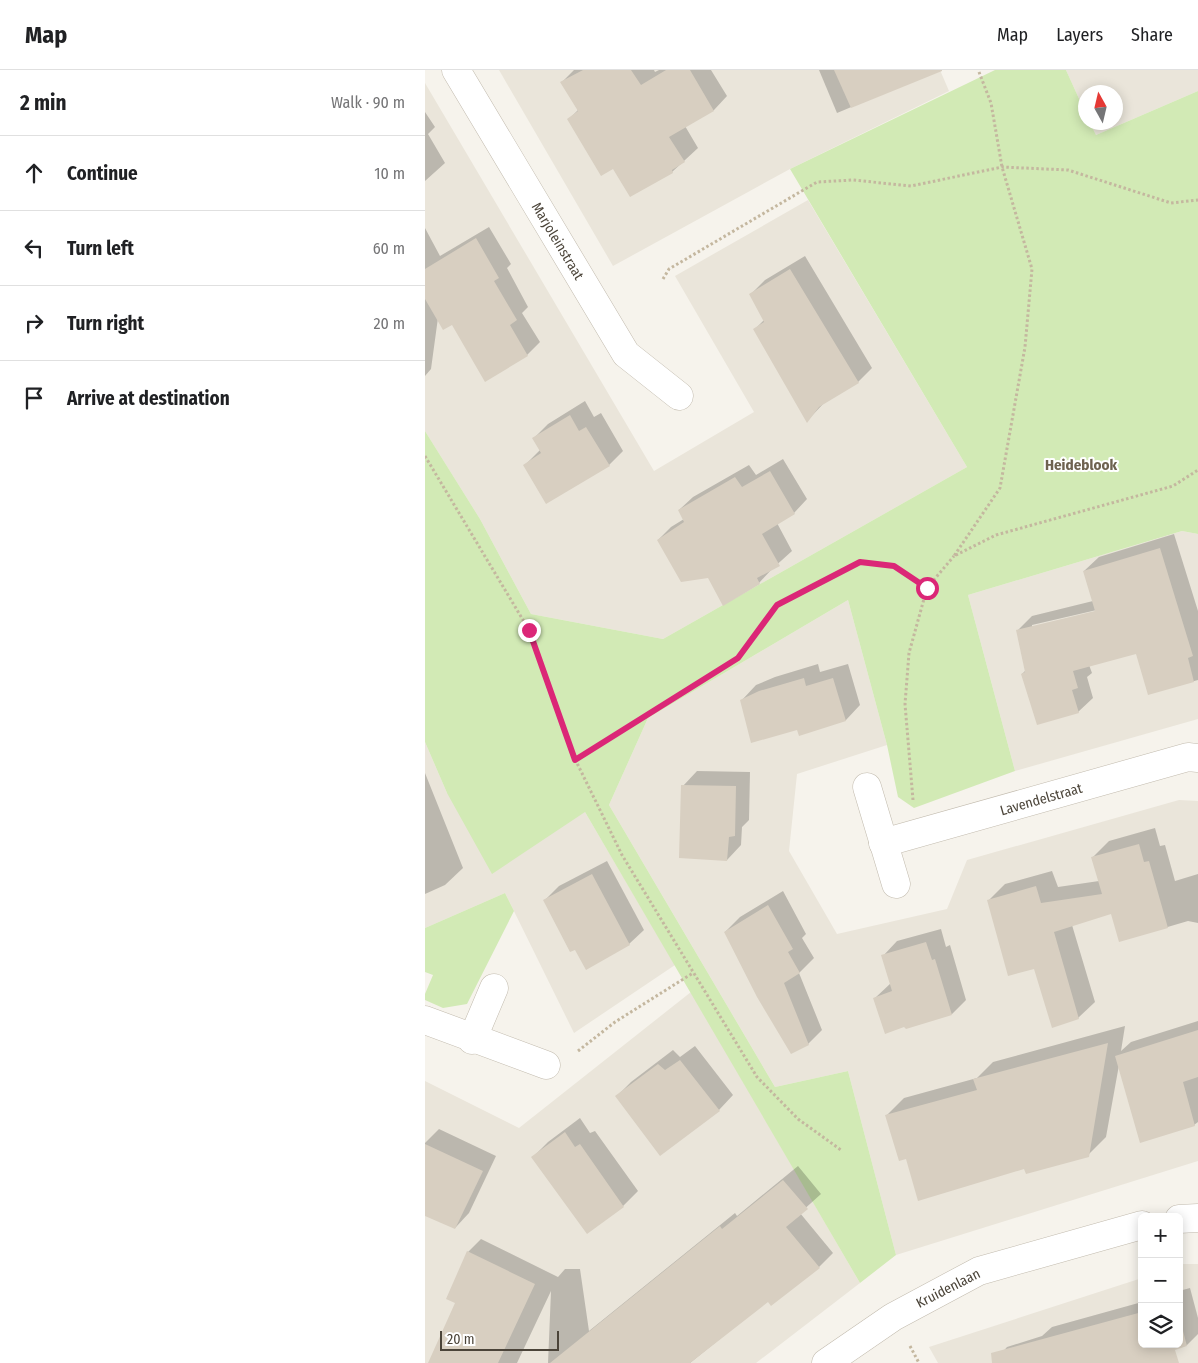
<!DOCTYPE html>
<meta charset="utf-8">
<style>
:root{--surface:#fff;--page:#f6f6f6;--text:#202124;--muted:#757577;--line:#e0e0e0}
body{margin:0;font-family:"Fira Sans Condensed",sans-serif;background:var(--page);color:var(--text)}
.controls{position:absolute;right:15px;bottom:15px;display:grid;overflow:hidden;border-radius:8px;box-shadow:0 2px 12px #0003}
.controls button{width:45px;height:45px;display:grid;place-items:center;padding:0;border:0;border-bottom:1px solid var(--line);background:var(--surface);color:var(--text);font:25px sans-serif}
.compass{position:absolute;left:653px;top:15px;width:45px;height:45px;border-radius:50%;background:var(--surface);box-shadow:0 2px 12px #0003;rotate:352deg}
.scale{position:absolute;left:15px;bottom:12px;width:119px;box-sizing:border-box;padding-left:5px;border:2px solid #4b4439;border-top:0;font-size:14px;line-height:18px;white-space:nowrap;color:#4b4439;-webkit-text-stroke:4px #fff;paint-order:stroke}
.stop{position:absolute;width:15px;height:15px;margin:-11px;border:4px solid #db2777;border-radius:50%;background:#fff}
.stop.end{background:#db2777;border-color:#fff;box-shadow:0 1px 5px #0008}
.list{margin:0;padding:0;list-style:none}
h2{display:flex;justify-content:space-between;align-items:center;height:65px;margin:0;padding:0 20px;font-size:21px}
h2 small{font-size:16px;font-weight:400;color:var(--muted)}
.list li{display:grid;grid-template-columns:32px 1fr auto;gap:15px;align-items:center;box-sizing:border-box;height:75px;padding:0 20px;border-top:1px solid var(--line)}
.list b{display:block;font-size:19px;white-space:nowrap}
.list em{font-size:16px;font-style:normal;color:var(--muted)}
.icon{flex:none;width:28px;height:28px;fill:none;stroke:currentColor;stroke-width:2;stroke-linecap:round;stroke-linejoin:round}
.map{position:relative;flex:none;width:773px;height:1293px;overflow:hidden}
header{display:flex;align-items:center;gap:30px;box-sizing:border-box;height:70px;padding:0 25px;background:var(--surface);border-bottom:1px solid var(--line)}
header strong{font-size:24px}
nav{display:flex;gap:28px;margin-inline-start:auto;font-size:18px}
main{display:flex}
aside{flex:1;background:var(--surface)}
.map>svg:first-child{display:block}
.residential{fill:#eae5da}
.green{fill:#d2eab5}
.shadow{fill:#0003;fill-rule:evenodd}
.building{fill:#d8cfc1}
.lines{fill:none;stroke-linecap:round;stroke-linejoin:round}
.minor-casing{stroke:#c2bbae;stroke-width:29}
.path{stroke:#c4b79f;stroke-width:3;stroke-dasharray:2.5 2.5;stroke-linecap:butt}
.minor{stroke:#fff;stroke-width:28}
.route{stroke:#db2777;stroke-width:6}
.labels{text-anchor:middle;stroke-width:4;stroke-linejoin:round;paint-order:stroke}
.street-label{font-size:14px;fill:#4b4439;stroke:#fff}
.neighbourhood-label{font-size:15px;font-weight:bold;fill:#6e6250;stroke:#fff}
</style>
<header>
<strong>Map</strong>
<nav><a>Map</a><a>Layers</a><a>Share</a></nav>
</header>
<main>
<aside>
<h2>2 min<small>Walk · 90 m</small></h2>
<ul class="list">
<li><svg class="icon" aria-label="ahead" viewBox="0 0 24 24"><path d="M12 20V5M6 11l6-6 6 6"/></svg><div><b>Continue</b></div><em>10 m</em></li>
<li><svg class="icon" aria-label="left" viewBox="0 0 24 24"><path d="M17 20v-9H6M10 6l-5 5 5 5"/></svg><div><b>Turn left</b></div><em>60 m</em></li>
<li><svg class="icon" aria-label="right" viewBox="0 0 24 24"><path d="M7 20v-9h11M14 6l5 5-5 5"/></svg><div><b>Turn right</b></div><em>20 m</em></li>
<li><svg class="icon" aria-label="arrive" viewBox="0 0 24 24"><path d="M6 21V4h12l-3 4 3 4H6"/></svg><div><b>Arrive at destination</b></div></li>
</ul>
</aside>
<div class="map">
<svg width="773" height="1293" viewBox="0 0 773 1293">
<rect width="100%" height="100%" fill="#f6f3ec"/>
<g class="residential">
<path d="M 74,0 L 515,0 L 524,21 L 365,99 L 188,196 Z"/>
<path d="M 641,0 L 773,0 L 773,21 L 671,65 L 665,53 L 690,52 L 690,22 L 660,22 L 660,42 Z"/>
<path d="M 0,13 L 229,401 L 329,342 L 250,206 L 383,130 L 542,397 L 238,569 L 106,544 L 55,449 L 0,361 Z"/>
<path d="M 757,461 L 773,464 L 773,649 L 590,701 L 543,525 Z"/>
<path d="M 423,530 L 462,675 L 372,704 L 364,781 L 412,864 L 522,839 L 542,790 L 754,730 L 773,731 L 773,1091 L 471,1185 L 423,1001 L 350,1017 L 184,735 L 223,648 Z"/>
<path d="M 0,672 L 22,723 L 160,742 L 250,895 L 149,963 L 80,823 L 0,858 Z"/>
<path d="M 266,922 L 435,1213 L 331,1293 L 0,1293 L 0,1011 L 94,1058 Z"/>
<path d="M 758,1194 L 773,1194 L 773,1293 L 513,1293 L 504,1277 L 717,1208 L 717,1274 L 754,1274 L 754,1196 Z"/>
</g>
<g class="green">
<path d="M 570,0 L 641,0 L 660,42 L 660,52 L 665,53 L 671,65 L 773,21 L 773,464 L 757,461 L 543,525 L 590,701 L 489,738 L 473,727 L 462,675 L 423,530 L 223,648 L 184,735 L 350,1017 L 423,1001 L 471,1185 L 435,1213 L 160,742 L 67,804 L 22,723 L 0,672 L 0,361 L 55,449 L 106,544 L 238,569 L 542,397 L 365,99 Z"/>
<path d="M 80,823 L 89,841 L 42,934 L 18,938 L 0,930 L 0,924 L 8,905 L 0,902 L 0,858 Z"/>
</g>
<g class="shadow">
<path d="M 149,0 L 229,0 L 230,2 L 234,0 L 286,0 L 302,26 L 289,40 L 260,56 L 273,78 L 247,102 L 188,97 L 144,49 L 153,40 L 137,12 Z"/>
<path d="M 394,0 L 479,0 L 467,20 L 412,43 Z"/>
<path d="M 0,42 L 10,57 L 3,64 L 20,93 L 0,111 Z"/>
<path d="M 64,157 L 86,194 L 82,198 L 103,237 L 97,243 L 115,272 L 102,285 L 61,310 L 15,233 L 6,299 L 0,306 L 0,158 L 15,186 Z"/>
<path d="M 380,186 L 447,298 L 433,312 L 399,333 L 382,351 L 330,259 L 340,249 L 326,224 L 340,210 Z"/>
<path d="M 160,331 L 169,347 L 176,343 L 198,381 L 184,395 L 100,395 L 115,380 L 109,368 L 123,354 Z"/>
<path d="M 358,389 L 382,429 L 369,443 L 352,453 L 367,481 L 347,499 L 334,513 L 284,507 L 233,470 L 246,457 L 259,449 L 254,440 L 268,427 L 324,395 L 331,405 Z"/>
<path d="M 749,464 L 773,541 L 773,610 L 724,623 L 711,582 L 664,595 L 667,603 L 662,607 L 668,628 L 653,642 L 597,604 L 601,600 L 592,561 L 607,546 L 668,531 L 659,501 L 674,487 ZM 676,539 L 677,541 L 607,558 L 607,555 Z"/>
<path d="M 393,594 L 395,602 L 423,594 L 435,635 L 421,650 L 375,664 L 372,658 L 317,630 L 331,615 L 350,607 Z"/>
<path d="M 272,701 L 325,702 L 324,750 L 317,757 L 316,775 L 302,790 L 258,716 Z"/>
<path d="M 0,703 L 38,798 L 20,815 L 0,824 Z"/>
<path d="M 730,758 L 735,776 L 740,775 L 750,811 L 773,804 L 773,853 L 763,851 L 695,871 L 687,842 L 647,855 L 670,932 L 653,948 L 609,897 L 564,830 L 580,814 L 627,801 L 633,817 L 674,811 L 667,788 L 684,771 Z"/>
<path d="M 182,791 L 219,860 L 204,874 L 119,831 L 134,816 Z"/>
<path d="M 358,821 L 381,864 L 377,868 L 389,888 L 374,903 L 397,960 L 383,974 L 300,862 L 315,847 Z"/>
<path d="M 516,859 L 521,877 L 525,875 L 541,930 L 527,944 L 450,928 L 466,913 L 458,886 L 472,871 Z"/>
<path d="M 773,951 L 773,1052 L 769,1055 L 694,995 L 681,1067 L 663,1085 L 600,1098 L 482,1087 L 461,1046 L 479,1028 L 552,1008 L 568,992 L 700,956 L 696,981 L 706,972 Z"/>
<path d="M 270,976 L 308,1025 L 294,1040 L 192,1026 L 206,1012 L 248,980 L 255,987 Z"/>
<path d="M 155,1048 L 165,1063 L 170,1061 L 213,1121 L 198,1136 L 162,1162 L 108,1087 L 123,1072 Z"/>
<path d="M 14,1059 L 71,1086 L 44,1143 L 30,1158 L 0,1144 L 0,1073 Z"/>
<path d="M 373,1096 L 396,1124 L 375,1143 L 408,1183 L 394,1197 L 347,1234 L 343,1230 L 265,1293 L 123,1293 L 126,1221 L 92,1293 L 4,1293 L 32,1233 L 22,1228 L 43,1182 L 56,1169 L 133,1207 L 140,1199 L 155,1199 L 164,1261 L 310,1143 L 312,1146 Z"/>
<path d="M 765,1218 L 773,1248 L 773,1264 L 762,1275 L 704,1293 L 568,1293 L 582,1277 L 617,1266 L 627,1257 L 717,1232 L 717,1274 L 754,1274 L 754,1221 Z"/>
</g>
<g class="building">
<path d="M 158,0 L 206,0 L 216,15 L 241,0 L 265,0 L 289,41 L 244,67 L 260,92 L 247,100 L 248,103 L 205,127 L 188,99 L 176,106 L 142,49 L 153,41 L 135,12 Z"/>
<path d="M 409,0 L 517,0 L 517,1 L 426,38 Z"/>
<path d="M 51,168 L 74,208 L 69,211 L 92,250 L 85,255 L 103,286 L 60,312 L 27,255 L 18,260 L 0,229 L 0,199 Z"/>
<path d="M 365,199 L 434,313 L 394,337 L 382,353 L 328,259 L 339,252 L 324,224 Z"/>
<path d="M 145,345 L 154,361 L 161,357 L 185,396 L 121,434 L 98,395 L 116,383 L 107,368 Z"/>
<path d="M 345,401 L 370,444 L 337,464 L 355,496 L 332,508 L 335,514 L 298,536 L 283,508 L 256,512 L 232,470 L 259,452 L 253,440 L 310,407 L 317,417 Z"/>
<path d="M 735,478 L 768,586 L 763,588 L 769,612 L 723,625 L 711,584 L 648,601 L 653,618 L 647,620 L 654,643 L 612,655 L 596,604 L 600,602 L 591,560 L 670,541 L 658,501 Z"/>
<path d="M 379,608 L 381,616 L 408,608 L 421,651 L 374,666 L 372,660 L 326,673 L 315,630 L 334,621 Z"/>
<path d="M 256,715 L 311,716 L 310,766 L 304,767 L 302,791 L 254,788 Z"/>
<path d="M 714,774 L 719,792 L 724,791 L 743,858 L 694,872 L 686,844 L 629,862 L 654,949 L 627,958 L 609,899 L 583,906 L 562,830 L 611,816 L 616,833 L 677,824 L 666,787 Z"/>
<path d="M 167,804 L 205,875 L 161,900 L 150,880 L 145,882 L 118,830 Z"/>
<path d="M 343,835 L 368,879 L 363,882 L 375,903 L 359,913 L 384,975 L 366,984 L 332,927 L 299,862 Z"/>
<path d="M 501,872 L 507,890 L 510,889 L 527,945 L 481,959 L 479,957 L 460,964 L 448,928 L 467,921 L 456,885 Z"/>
<path d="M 773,960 L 773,1007 L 758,1012 L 770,1056 L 715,1073 L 690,986 Z"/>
<path d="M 683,973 L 664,1087 L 601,1104 L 599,1099 L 493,1131 L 481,1089 L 474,1091 L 460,1045 L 552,1020 L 548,1009 Z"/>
<path d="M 255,990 L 295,1041 L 235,1086 L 190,1026 L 233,994 L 240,1000 Z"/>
<path d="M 140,1062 L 150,1077 L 155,1074 L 199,1137 L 162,1164 L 106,1087 Z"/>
<path d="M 0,1074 L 58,1101 L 30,1159 L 0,1146 Z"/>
<path d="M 358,1110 L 383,1139 L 361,1157 L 395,1198 L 346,1236 L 343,1232 L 265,1293 L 125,1293 L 295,1156 L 297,1159 Z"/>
<path d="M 42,1181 L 110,1214 L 73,1293 L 3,1293 L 30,1233 L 21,1229 Z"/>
<path d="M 717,1242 L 717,1274 L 754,1274 L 754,1246 L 762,1276 L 750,1280 L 754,1293 L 567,1293 L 566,1283 Z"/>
</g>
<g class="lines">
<defs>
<g id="minor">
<path d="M 31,0 L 201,284 L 254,326"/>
<path d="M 442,717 L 471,814"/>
<path d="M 458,773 L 763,687 L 773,688"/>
<path d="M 0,950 L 121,995"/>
<path d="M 47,970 L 69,918"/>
<path d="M 754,1149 L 773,1148"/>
<path d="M 401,1293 L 468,1247 L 554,1201 L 717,1155"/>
</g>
</defs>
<use href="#minor" class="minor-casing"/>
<g class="path">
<path d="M 554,2 L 566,33 L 577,97 L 607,199 L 600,277 L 575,418 L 529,486 L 571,465 L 748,416 L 773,400"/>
<path d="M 238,209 L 244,199 L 392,112 L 428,110 L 486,116 L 577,97 L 643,100 L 746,133 L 773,130"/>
<path d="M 0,386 L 104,560 L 150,689 L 197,785 L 332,1007 L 373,1049 L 416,1080"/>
<path d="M 150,689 L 313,588 L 352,535 L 435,492 L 469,496 L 502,518"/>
<path d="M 488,730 L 480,634 L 484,583 L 502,518 L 529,486"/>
<path d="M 153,981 L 190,952 L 268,903"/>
<path d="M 485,1276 L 494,1293"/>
</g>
<use href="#minor" class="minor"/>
</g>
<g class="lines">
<path class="route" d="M 104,560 L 150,690 L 313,588 L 352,535 L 435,492 L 469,496 L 502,518"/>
</g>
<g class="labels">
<g class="street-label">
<text transform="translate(133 171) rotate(59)" y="5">Marjoleinstraat</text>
<text transform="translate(616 729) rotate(-16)" y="5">Lavendelstraat</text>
<text transform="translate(523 1218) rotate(-27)" y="5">Kruidenlaan</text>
</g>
<g class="neighbourhood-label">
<text x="656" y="400">Heideblook</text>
</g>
</g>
</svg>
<div class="controls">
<button>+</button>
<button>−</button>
<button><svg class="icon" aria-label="layers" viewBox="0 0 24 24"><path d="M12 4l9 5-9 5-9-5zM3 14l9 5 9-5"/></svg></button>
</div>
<svg class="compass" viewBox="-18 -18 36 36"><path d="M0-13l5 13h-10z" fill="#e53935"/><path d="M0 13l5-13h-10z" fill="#757577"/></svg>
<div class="scale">20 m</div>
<div class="stop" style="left:502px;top:518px"></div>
<div class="stop end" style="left:104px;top:560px"></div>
</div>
</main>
